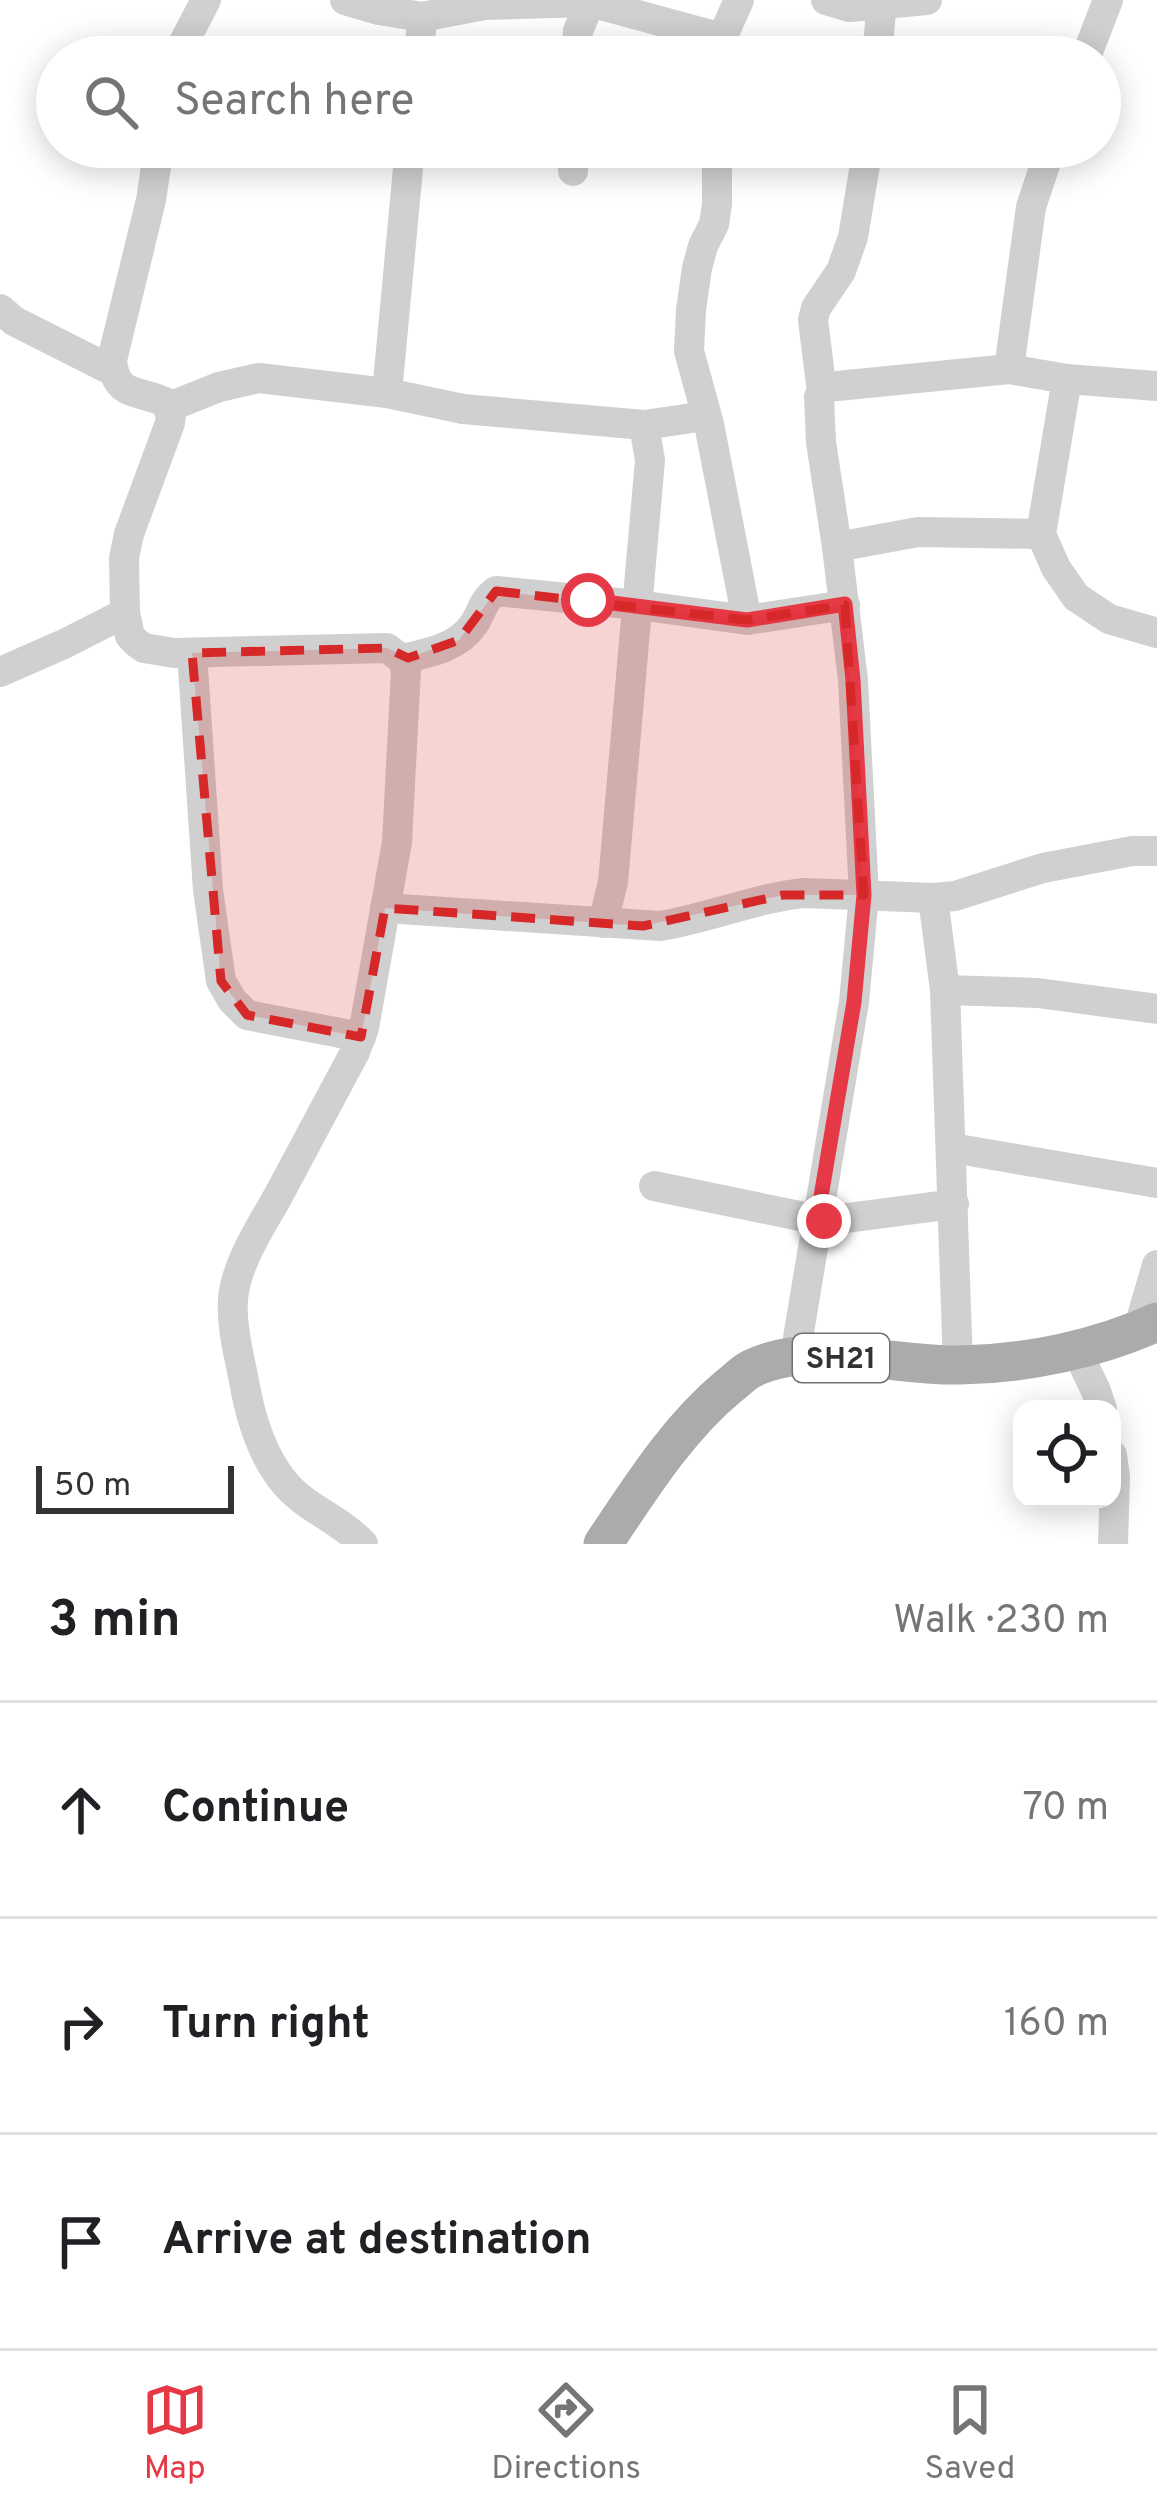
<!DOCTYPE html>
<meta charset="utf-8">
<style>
:root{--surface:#fff;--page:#f2f2f2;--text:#202124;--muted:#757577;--line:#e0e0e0;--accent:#e63946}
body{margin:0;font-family:Overpass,sans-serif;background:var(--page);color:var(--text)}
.controls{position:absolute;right:36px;bottom:36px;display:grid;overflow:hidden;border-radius:24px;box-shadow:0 6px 30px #0003}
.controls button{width:108px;height:108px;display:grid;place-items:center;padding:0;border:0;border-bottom:3px solid var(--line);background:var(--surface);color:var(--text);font:60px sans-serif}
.scale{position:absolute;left:36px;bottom:30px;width:198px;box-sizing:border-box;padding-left:12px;border:6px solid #333;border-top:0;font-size:33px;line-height:42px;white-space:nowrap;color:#333;-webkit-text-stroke:9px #fff;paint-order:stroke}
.stop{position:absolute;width:36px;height:36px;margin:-27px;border:9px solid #e63946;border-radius:50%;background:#fff}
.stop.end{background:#e63946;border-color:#fff;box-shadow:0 3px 12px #0008}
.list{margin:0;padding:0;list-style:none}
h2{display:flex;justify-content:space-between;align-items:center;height:156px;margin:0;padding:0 48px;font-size:51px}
h2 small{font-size:39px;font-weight:400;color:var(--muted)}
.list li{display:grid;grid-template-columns:78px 1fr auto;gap:36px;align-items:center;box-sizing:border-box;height:216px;padding:0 48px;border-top:3px solid var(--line)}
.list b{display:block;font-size:45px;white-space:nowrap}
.list em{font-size:39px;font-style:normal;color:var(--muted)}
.icon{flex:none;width:66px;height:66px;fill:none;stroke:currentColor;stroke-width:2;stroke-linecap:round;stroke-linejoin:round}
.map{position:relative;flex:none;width:1157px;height:1544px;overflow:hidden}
.search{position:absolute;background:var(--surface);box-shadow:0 6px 30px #0003;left:36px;right:36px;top:36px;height:132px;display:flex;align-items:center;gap:30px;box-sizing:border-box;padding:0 42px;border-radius:66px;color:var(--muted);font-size:45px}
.sheet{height:804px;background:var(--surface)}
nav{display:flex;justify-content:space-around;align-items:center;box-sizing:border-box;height:168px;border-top:3px solid var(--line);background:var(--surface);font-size:33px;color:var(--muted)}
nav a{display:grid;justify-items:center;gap:6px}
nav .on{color:var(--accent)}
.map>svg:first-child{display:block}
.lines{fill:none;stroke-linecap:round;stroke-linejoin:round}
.minor{stroke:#d0d0d0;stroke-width:30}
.major{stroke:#ababab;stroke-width:39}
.route{stroke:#e63946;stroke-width:15}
.marked{fill:#d62828;fill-opacity:0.2;stroke:#d62828;stroke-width:9;stroke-dasharray:24 15;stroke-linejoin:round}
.labels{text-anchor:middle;stroke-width:12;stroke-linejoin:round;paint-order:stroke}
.shield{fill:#fff;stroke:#707070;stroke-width:3}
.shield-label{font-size:30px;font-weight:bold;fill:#333}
</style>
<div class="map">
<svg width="1157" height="1544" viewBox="0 0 1157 1544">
<rect width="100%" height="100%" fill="#fff"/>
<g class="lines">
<g class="minor">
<path d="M 345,0 L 379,10 L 422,17 L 484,5 L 590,2 L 722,38"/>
<path d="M 826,0 L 850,7 L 927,0"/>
<path d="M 720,56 L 722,38 L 739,0"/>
<path d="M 176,57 L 206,0"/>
<path d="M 419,57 L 422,17"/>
<path d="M 576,57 L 578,31 L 591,0"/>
<path d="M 877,57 L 882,0"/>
<path d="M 1086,57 L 1108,0"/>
<path d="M 159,147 L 151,200 L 112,360 C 116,398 137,389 165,402 L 171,415 L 170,423 L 129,534 L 124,558 L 125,613 L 130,636 L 137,643 L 144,648 L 174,653 L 387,648 L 402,659 L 406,670 L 397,842 L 364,1028 L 355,1052 C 329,1101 303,1149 277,1198 C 260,1228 236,1264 233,1299 C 231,1326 239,1355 244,1381 C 250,1416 261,1454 284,1482 C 306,1509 340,1519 363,1544"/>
<path d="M 573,147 L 573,171"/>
<path d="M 717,147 L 717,204 L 714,224 L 703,246 L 697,268 L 691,310 L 689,351 L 709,424 L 747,620"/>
<path d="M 0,309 L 14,321 L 113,371"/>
<path d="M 1009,369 L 1031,207 L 1051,147"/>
<path d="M 1067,379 L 1041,534 L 1056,568 L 1076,597 L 1109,619 L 1157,633"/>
<path d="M 822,392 L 813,320 L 816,308 L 841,271 L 853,237 L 868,147"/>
<path d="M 387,393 L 410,147"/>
<path d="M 169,407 L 219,387 L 259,378 L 387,393 L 463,409 L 644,425 L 706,416"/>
<path d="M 837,547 L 918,532 L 1041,534"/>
<path d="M 192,653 L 208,890 L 221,981 L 232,1000 L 247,1015 L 361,1037"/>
<path d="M 402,659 C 428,653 458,648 474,624 C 482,612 483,600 496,591 L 638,605 L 747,620 L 845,605"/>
<path d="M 0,672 L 64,644 L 125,613"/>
<path d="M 933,898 L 945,990 L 958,1366"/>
<path d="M 385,908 L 660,926 C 709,918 755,898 804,893 L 933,898 L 955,896 L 1043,868 L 1132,851 L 1157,851"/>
<path d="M 603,923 L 613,882 L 650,460 L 644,425"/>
<path d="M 945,990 L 1038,993 L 1157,1009"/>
<path d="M 952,1148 L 1157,1183"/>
<path d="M 654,1186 L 824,1221 L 954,1204"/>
<path d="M 1138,1330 L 1157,1265"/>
<path d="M 1076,1349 L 1096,1391 L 1102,1409"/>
<path d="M 795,1356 L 854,1002 L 864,895 L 853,680 L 837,547 L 821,442 L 819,397 L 827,387 L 1009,369 L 1067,379 L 1157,386"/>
<path d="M 1112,1455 L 1115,1477 L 1113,1544"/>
</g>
<path class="major" d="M 603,1544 C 640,1489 677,1429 729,1386 C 736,1381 743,1373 751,1369 C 810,1339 896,1367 960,1365 C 1026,1364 1098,1349 1157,1322"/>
</g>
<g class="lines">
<path class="route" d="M 588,600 L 747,620 L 845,604 L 853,680 L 864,895 L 854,1002 L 817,1220 L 824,1221"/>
</g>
<path class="marked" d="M 496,591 L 747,620 L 845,605 L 864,895 L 783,895 L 643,926 L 385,908 L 361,1037 L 247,1015 L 221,981 L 192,653 L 387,648 L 408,658 L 459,640 Z"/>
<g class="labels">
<rect class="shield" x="793" y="1334" width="96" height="48" rx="9"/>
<g class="shield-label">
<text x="841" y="1368">SH21</text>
</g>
</g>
</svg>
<div class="controls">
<button><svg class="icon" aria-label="locate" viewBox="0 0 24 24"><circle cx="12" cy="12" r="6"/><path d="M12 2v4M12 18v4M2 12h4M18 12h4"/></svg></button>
</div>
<div class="scale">50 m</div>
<div class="stop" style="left:588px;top:600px"></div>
<div class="stop end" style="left:824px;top:1221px"></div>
<div class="search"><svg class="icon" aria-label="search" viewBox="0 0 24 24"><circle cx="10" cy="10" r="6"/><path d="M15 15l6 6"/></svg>Search here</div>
</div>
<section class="sheet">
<h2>3 min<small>Walk · 230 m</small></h2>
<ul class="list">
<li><svg class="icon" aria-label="ahead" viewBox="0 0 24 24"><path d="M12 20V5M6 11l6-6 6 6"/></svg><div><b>Continue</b></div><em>70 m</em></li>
<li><svg class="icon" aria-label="right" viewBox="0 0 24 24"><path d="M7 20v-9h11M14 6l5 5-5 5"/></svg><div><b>Turn right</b></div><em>160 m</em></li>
<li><svg class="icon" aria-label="arrive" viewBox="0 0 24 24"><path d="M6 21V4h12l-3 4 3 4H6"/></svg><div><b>Arrive at destination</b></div></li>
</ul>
</section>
<nav>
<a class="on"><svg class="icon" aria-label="map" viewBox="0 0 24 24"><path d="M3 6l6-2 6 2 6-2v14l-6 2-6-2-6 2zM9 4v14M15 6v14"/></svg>Map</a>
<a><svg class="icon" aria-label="directions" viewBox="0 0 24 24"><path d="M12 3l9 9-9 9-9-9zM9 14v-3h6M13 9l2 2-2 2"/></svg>Directions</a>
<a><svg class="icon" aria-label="saved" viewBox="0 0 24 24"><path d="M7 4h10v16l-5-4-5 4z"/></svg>Saved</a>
</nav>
